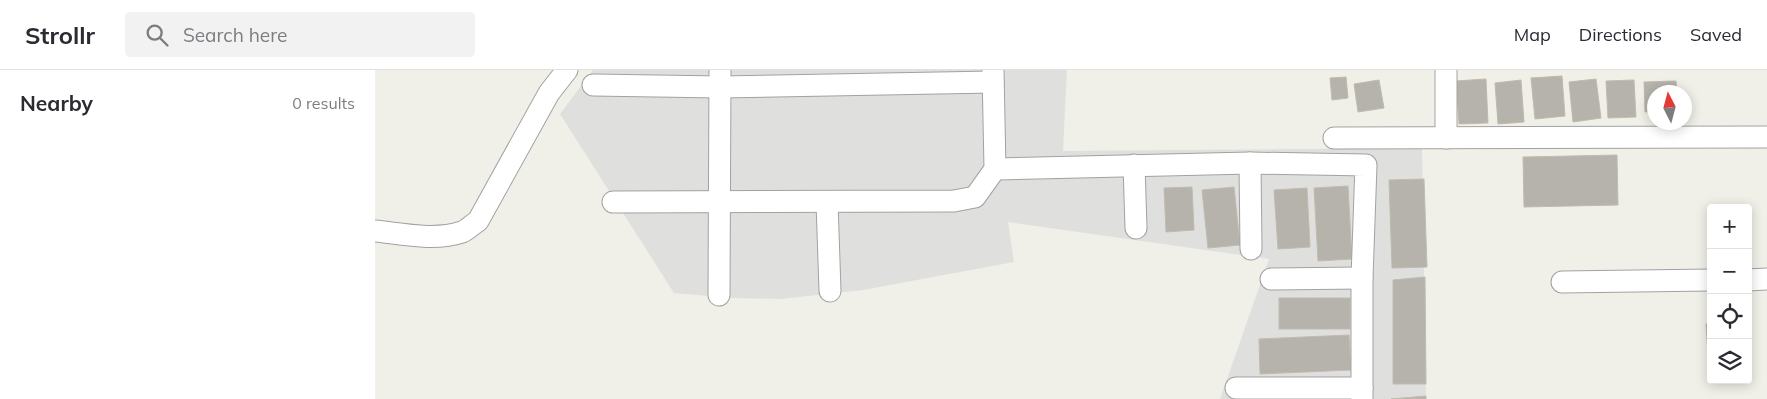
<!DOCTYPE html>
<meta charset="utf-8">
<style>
:root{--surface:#fff;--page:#f2f2f3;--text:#2b2b33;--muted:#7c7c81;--line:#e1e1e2}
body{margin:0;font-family:Mulish,sans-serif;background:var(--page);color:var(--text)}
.controls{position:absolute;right:15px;bottom:15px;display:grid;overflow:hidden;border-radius:5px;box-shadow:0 2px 12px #0003}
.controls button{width:45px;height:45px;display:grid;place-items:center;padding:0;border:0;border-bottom:1px solid var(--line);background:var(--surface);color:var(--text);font:25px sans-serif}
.compass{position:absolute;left:1272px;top:15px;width:45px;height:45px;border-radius:50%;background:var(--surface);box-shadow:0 2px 12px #0003;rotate:354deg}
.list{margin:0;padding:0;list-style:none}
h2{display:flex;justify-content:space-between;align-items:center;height:65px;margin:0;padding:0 20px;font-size:21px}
h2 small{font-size:16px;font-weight:400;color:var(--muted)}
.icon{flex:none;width:28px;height:28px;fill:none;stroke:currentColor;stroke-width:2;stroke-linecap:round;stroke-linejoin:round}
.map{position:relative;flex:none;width:1392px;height:329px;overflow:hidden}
header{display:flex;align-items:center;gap:30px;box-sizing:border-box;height:70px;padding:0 25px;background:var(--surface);border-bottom:1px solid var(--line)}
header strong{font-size:24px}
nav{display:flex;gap:28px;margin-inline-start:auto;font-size:18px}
.search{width:350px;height:45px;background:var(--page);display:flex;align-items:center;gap:12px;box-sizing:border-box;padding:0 18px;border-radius:5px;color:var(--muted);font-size:19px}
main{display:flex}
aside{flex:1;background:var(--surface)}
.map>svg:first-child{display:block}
.residential{fill:#dfdfde}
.building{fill:#b5b3ac;stroke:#c0bbad}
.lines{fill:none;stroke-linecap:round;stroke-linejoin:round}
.minor-casing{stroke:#a2a2a2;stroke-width:23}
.minor{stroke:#fff;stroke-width:21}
</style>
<header>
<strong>Strollr</strong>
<div class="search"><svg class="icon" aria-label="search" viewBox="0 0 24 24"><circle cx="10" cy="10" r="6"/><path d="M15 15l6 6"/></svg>Search here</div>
<nav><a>Map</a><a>Directions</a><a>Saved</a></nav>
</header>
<main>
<aside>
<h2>Nearby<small>0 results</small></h2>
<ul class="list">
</ul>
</aside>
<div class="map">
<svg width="1392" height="329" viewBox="0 0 1392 329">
<rect width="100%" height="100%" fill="#f0f0e9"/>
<path class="residential" d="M 218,0 L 692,0 L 688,81 L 1047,78 L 1051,329 L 845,329 L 894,189 L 633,152 L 639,192 L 488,220 L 406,229 L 357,228 L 299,223 L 185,44 Z"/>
<g class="building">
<path d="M 1187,6 L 1190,46 L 1160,49 L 1156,8 Z"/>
<path d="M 971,7 L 973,28 L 957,30 L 955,8 Z"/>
<path d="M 1111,9 L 1113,53 L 1084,54 L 1081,11 Z"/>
<path d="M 1221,9 L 1226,48 L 1198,52 L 1194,12 Z"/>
<path d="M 1004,10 L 1009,38 L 983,42 L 979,14 Z"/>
<path d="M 1146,10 L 1149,52 L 1123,54 L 1120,13 Z"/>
<path d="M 1259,10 L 1261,47 L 1233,48 L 1231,11 Z"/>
<path d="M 1301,11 L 1302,22 L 1280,22 L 1280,41 L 1270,42 L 1269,12 Z"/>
<path d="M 1242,85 L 1243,135 L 1149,137 L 1148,87 Z"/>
<path d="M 1049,109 L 1052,197 L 1017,198 L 1014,110 Z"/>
<path d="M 973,116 L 977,189 L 943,191 L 939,118 Z"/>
<path d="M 817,117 L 819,160 L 791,162 L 789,118 Z"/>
<path d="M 859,117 L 865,175 L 833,178 L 827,120 Z"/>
<path d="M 932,118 L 935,177 L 903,179 L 899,120 Z"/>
<path d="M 1050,207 L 1051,314 L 1018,314 L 1018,210 Z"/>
<rect x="904" y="228" width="71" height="31"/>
<path d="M 1331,254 L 1336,254 L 1336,284 L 1333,284 Z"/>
<path d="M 974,265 L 976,300 L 885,304 L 884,269 Z"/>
<path d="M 1051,326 L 1051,329 L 1016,329 Z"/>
</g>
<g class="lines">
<defs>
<g id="minor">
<path d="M 218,15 L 345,17 L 618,12"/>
<path d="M 959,68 L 1392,67"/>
<path d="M 1071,68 L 1071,0"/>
<path d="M 875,93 L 876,179"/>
<path d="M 759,95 L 761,158"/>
<path d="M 620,99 L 875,93 L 991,95 L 987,208 L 987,329"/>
<path d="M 238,132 L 579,131 L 600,127 L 620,99 L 618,0"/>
<path d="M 452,132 L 455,221"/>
<path d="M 0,161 C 28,164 60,171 87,162 C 92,160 98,154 103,151 L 174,23 L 192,0"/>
<path d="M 896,209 L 987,208"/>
<path d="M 1373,210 L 1392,209"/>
<path d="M 1187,212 L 1336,210"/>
<path d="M 344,225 L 345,0"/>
<path d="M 861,318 L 987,318"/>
</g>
</defs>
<use href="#minor" class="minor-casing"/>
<use href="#minor" class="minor"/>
</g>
</svg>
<div class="controls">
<button>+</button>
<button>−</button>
<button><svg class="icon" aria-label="locate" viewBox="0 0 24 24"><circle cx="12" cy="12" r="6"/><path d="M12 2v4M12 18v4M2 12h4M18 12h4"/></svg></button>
<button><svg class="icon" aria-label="layers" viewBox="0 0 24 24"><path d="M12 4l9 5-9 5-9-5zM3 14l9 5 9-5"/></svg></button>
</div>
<svg class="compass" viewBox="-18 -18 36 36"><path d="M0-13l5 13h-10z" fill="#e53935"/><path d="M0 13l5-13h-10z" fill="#7c7c81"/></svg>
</div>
</main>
